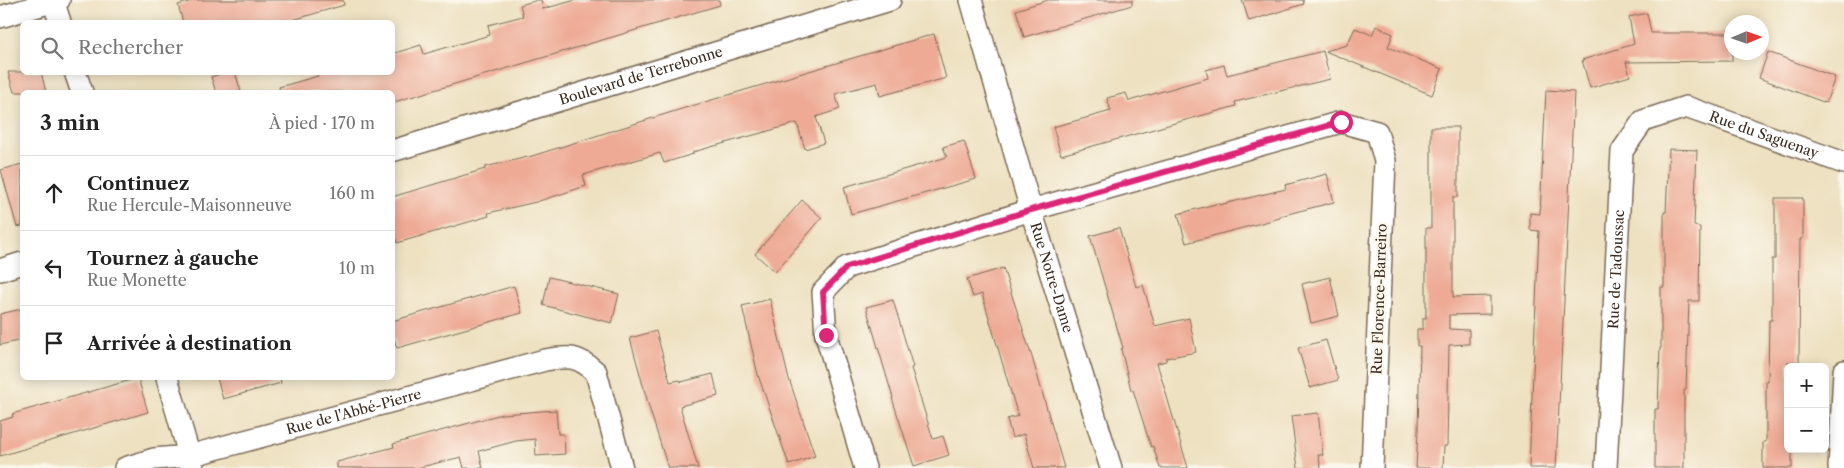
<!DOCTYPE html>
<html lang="fr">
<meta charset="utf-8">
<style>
:root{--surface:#fff;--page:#f2f2f2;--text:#222;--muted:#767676;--line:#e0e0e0}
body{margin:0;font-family:"Libre Caslon Text",serif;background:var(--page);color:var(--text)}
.controls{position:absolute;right:15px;bottom:15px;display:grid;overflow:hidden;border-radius:8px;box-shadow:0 2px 12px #0003}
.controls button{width:45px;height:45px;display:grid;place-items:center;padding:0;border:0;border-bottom:1px solid var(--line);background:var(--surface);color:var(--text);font:25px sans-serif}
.compass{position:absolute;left:1724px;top:15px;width:45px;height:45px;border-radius:50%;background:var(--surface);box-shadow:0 2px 12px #0003;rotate:88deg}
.stop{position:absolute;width:15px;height:15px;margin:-11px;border:4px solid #db2777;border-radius:50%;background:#fff}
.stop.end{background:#db2777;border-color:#fff;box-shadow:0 1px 5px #0008}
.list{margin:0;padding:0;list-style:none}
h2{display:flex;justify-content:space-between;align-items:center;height:65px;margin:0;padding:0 20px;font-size:21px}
h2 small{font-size:16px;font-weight:400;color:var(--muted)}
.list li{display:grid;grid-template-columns:32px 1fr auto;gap:15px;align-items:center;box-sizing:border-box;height:75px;padding:0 20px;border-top:1px solid var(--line)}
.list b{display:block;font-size:19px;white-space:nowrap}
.list p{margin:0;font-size:16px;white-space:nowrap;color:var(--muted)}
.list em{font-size:16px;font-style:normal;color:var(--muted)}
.icon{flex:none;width:28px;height:28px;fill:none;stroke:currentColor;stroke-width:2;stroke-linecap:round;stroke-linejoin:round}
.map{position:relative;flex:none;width:1844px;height:468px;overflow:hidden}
.search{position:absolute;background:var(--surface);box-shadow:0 2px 12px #0003;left:20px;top:20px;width:375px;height:55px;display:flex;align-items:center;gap:12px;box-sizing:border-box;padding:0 18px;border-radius:8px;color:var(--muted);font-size:19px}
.panel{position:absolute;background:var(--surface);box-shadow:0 2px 12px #0003;left:20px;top:90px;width:375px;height:290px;border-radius:8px}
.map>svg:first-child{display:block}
.building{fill:#eeaa95}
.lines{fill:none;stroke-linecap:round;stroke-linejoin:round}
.minor-casing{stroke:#7a6a57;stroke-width:24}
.minor{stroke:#fff;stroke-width:21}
.route{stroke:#db2777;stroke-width:6}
.labels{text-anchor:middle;stroke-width:5;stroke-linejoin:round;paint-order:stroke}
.street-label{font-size:14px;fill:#3b2a1e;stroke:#fbf7ec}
</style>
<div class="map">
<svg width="1844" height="468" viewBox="0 0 1844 468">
<rect width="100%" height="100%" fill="#fbf7ec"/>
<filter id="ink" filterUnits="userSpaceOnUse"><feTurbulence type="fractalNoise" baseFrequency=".02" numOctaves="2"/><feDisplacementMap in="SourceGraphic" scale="10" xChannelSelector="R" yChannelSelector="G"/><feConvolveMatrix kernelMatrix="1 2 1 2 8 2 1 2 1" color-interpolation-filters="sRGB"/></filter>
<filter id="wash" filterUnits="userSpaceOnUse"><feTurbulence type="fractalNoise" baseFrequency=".0096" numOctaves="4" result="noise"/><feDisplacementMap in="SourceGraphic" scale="20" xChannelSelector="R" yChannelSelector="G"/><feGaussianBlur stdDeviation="1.12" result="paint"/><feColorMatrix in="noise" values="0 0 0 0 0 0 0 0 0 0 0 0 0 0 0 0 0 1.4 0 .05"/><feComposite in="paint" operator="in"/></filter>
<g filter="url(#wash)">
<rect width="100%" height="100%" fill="#eee1c1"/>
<g id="blocks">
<g class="building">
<path d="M 195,0 L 343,0 L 344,5 L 286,22 L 183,22 L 178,5 Z"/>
<path d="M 538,0 L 541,0 L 543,9 L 576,0 L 719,0 L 720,5 L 394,102 L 392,92 L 280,92 L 279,87 L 318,76 L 317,72 L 392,72 L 392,54 L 421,45 L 424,54 L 490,35 L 488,25 L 523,16 L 520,5 Z"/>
<path d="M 1048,0 L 1132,0 L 1132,5 L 1024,37 L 1016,10 Z"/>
<path d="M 1242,0 L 1303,0 L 1304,4 L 1249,21 Z"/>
<path d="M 1647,13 L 1651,33 L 1732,33 L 1732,61 L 1626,62 L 1630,76 L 1590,88 L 1582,60 L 1634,44 L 1629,17 Z"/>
<path d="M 1376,26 L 1393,34 L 1388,47 L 1442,69 L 1432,95 L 1325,51 L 1347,45 L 1355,28 L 1372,35 Z"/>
<path d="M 934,34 L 946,78 L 880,96 L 877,83 L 835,94 L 840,109 L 816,117 L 824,143 L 805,149 L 797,123 L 693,152 L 693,154 L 664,163 L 660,153 L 583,175 L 586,186 L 536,202 L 488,213 L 489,216 L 397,243 L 392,226 L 392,197 L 485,169 L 485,167 L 532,156 L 688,107 Z"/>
<path d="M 1323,51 L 1330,79 L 1235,102 L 1236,106 L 1061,155 L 1053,127 L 1111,111 L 1107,98 L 1126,93 L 1129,101 L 1208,78 L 1206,70 L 1224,65 L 1227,75 Z"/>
<path d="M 1768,52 L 1835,77 L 1826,103 L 1759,78 Z"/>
<path d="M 8,72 L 41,72 L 46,92 L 14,92 Z"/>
<path d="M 225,72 L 235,72 L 241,92 L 216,92 L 211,77 Z"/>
<path d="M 1546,90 L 1574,92 L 1556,468 L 1529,468 L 1539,231 L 1530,230 L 1530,213 L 1540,214 Z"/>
<path d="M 1431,127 L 1458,127 L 1458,197 L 1453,197 L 1453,297 L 1490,296 L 1490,314 L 1449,315 L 1449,329 L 1469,330 L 1469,344 L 1449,345 L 1447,446 L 1444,446 L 1443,468 L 1416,468 L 1418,431 L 1420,346 L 1417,346 L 1417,329 L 1423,329 L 1423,318 L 1426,318 L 1426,228 L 1431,228 Z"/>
<path d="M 964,141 L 976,179 L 851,214 L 844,187 L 947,157 L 943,147 Z"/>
<path d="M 1669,149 L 1697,150 L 1694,226 L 1700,227 L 1699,301 L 1689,301 L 1686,390 L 1684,390 L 1684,468 L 1655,468 L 1655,409 L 1658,409 L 1660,348 L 1661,348 L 1661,287 L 1664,287 L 1664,212 L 1666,212 Z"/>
<path d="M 22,164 L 22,226 L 17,227 L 1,170 Z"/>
<path d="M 1327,174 L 1334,202 L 1280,216 L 1280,218 L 1186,243 L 1178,214 L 1219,203 L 1219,205 L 1286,189 L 1285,185 Z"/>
<path d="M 1775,198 L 1803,198 L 1803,239 L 1800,239 L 1799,362 L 1788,362 L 1788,449 L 1792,449 L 1792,468 L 1763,468 L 1763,442 L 1766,442 L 1766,381 L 1768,381 L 1769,320 L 1772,320 L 1772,259 L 1775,259 Z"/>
<path d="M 802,200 L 822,218 L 775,272 L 755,254 Z"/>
<path d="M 1119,228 L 1136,287 L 1143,285 L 1155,326 L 1189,318 L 1196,352 L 1166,358 L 1166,361 L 1157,363 L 1188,468 L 1160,468 L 1153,446 L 1151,447 L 1133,390 L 1131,390 L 1121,349 L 1123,348 L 1090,236 Z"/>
<path d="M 1003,268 L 1032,357 L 1064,468 L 1034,468 L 1024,434 L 1012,438 L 1007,419 L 1018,416 L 982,294 L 973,297 L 967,279 Z"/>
<path d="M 549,277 L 619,294 L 612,323 L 543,305 Z"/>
<path d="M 1330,277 L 1339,316 L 1311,323 L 1302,284 Z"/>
<path d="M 514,286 L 522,313 L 397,348 L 392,333 L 392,321 Z"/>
<path d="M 770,299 L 788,376 L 815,456 L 789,465 L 758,375 L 742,306 Z"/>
<path d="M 893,300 L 913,367 L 911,368 L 933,439 L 943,436 L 949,455 L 914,466 L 892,398 L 893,398 L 866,307 Z"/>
<path d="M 22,309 L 22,340 L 0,345 L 0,314 Z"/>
<path d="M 656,331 L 670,382 L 680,380 L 681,382 L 713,374 L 718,396 L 680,406 L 698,468 L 668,468 L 649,407 L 630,338 Z"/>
<path d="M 1326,340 L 1338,380 L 1310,388 L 1298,348 Z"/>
<path d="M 138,378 L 148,412 L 0,456 L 0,421 L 13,417 L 12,414 Z"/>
<path d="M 217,378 L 280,378 L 281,383 L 223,399 Z"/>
<path d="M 556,410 L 558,434 L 564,434 L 565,454 L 536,456 L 535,439 L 516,441 L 479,451 L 483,468 L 464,468 L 461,457 L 417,468 L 337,468 L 337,462 L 394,447 L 393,444 L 502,414 Z"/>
<path d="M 1318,413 L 1323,455 L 1318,455 L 1321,468 L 1298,468 L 1291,416 Z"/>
</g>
</g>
</g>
<g filter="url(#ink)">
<use href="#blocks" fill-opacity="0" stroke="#7a6a57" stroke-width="1"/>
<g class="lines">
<defs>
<g id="minor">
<path d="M 53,0 L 60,22"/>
<path id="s1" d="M 971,0 L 1031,210 L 1111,468"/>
<path d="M 0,17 L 59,0"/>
<path d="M 75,72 L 82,92"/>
<path id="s2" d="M 392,151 L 890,0"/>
<path d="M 0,270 L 22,263"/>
<path d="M 167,378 L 193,468"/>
<path id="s3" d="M 125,468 L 154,459 L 189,456 L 545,360 C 569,356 577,355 596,372 L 622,468"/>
<path d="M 865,468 L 826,335 L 823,292 L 847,267 L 1031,210 L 1341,122 L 1377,132 L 1385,161 L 1372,468"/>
<path id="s4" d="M 1606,468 L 1622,151 L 1643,121 L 1686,107 L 1844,163"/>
<path d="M 1839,468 L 1844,371"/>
</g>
</defs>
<use href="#minor" class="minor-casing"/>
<use href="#minor" class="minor"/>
</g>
</g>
<g class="lines" filter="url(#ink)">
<path class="route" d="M 826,335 L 823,292 L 847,267 L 1031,210 L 1341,122"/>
</g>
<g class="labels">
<g class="street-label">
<text dy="5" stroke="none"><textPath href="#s2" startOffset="260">Boulevard de Terrebonne</textPath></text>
<text dy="5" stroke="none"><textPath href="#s4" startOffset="482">Rue du Saguenay</textPath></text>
<text dy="5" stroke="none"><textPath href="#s4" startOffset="199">Rue de Tadoussac</textPath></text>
<text dy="5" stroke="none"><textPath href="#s1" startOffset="289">Rue Notre-Dame</textPath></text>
<text transform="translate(1379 299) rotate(-88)" y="5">Rue Florence-Barreiro</text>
<text dy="5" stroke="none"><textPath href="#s3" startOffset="236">Rue de l'Abbé-Pierre</textPath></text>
</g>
</g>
</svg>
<div class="controls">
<button>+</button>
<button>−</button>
</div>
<svg class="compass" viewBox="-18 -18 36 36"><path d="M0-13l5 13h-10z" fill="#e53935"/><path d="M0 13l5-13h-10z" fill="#767676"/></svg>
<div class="stop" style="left:1341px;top:122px"></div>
<div class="stop end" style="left:826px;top:335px"></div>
<div class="search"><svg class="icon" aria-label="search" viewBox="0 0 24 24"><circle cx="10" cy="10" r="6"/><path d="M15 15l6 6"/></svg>Rechercher</div>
<section class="panel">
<h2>3 min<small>À pied · 170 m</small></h2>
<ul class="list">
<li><svg class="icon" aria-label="ahead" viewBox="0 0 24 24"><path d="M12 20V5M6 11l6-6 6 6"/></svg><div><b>Continuez</b><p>Rue Hercule-Maisonneuve</p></div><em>160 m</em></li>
<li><svg class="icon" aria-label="left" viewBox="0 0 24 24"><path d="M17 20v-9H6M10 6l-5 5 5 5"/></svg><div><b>Tournez à gauche</b><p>Rue Monette</p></div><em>10 m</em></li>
<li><svg class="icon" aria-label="arrive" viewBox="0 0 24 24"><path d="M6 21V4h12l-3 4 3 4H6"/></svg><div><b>Arrivée à destination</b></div></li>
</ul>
</section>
</div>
